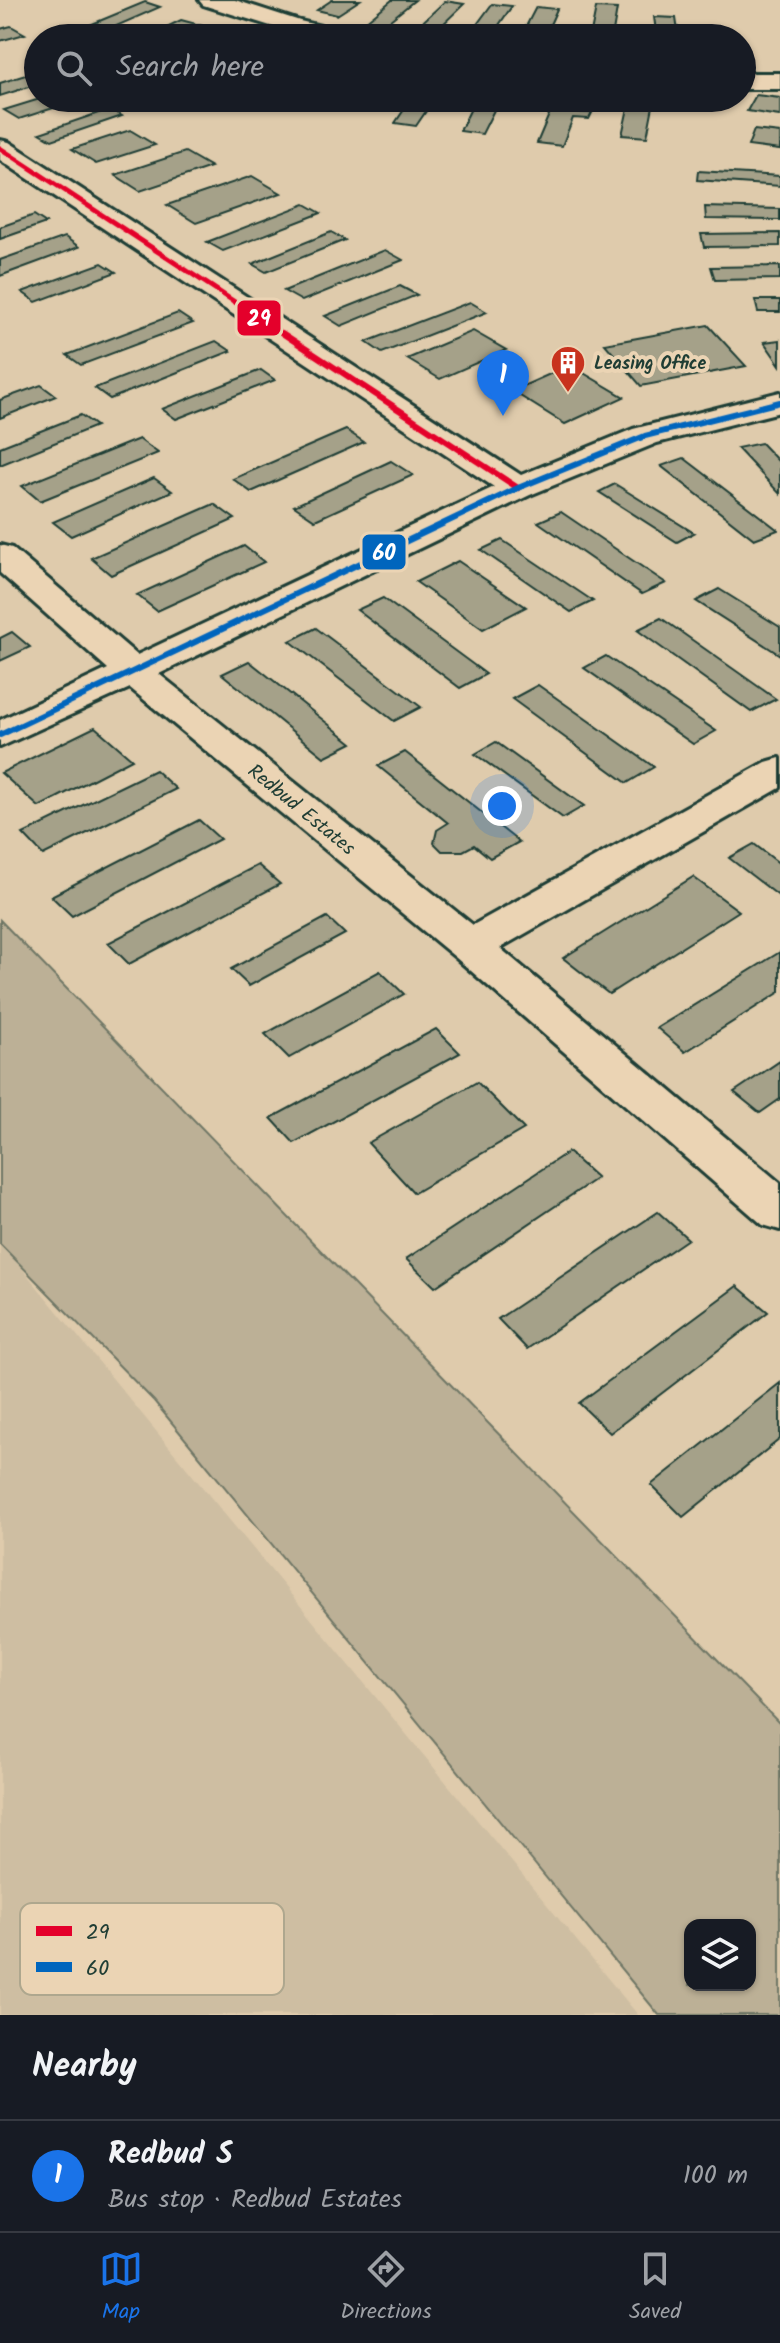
<!DOCTYPE html>
<meta charset="utf-8">
<style>
:root{--surface:#171b24;--page:#242831;--text:#f1f3f6;--muted:#9ea1a6;--line:#363941;--accent:#1a73e8}
body{margin:0;font-family:Kalam,sans-serif;background:var(--page);color:var(--text)}
.controls{position:absolute;right:24px;bottom:24px;display:grid;overflow:hidden;border-radius:16px;box-shadow:0 2px 6px #0004}
.controls button{width:72px;height:72px;display:grid;place-items:center;padding:0;border:0;border-bottom:2px solid var(--line);background:var(--surface);color:var(--text);font:40px sans-serif}
.you{position:absolute;left:502px;top:806px;width:28px;height:28px;margin:-20px;border:6px solid #fff;border-radius:50%;background:#1a73e8;box-shadow:0 0 0 12px #1a73e833}
.badge{display:grid;place-items:center;width:52px;height:52px;border-radius:50%;background:var(--accent);color:#fff;font-size:26px;font-weight:700}
.pin{position:absolute;translate:-50% -66px;filter:drop-shadow(0 2px 4px #0008)}
.pin::after{content:'';position:absolute;top:42px;width:28px;height:24px;background:inherit;clip-path:polygon(0 0,100% 0,50% 100%)}
.list{margin:0;padding:0;list-style:none}
h2{display:flex;justify-content:space-between;align-items:center;height:104px;margin:0;padding:0 32px;font-size:34px}
h2 small{font-size:26px;font-weight:400;color:var(--muted)}
.list li{display:grid;grid-template-columns:52px 1fr auto;gap:24px;align-items:center;box-sizing:border-box;height:112px;padding:0 32px;border-top:2px solid var(--line)}
.list b{display:block;font-size:30px;white-space:nowrap}
.list p{margin:0;font-size:26px;white-space:nowrap;color:var(--muted)}
.list em{font-size:26px;font-style:normal;color:var(--muted)}
.icon{flex:none;width:44px;height:44px;fill:none;stroke:currentColor;stroke-width:2;stroke-linecap:round;stroke-linejoin:round}
.map{position:relative;flex:none;width:780px;height:2015px;overflow:hidden}
.search{position:absolute;background:var(--surface);box-shadow:0 2px 6px #0004;left:24px;right:24px;top:24px;height:88px;display:flex;align-items:center;gap:20px;box-sizing:border-box;padding:0 28px;border-radius:44px;color:var(--muted);font-size:30px}
.sheet{height:216px;background:var(--surface)}
nav{display:flex;justify-content:space-around;align-items:center;box-sizing:border-box;height:112px;border-top:2px solid var(--line);background:var(--surface);font-size:22px;color:var(--muted)}
nav a{display:grid;justify-items:center;gap:4px}
nav .on{color:var(--accent)}
.map>svg:first-child{display:block}
.built{fill:#cebea2}
.green{fill:#bcb096;stroke:#6e7665;stroke-width:2;fill-rule:evenodd}
.building{fill:#a5a189;stroke:#1f3d34;stroke-width:2}
.lines{fill:none;stroke-linecap:round;stroke-linejoin:round}
.minor-casing{stroke:#1f3d34;stroke-width:6}
.minor{fill:#ebd4b4;fill-rule:evenodd}
.bus-1-far1-casing{stroke:#ebd4b4;stroke-width:9}
.bus-1-casing{stroke:#ebd4b4;stroke-width:11}
.bus-2-casing{stroke:#ebd4b4;stroke-width:11}
.bus-1-far1{stroke:#e4002b;stroke-width:5}
.bus-1{stroke:#e4002b;stroke-width:6}
.bus-2{stroke:#0065bd;stroke-width:6}
.labels{text-anchor:middle;stroke-width:8;stroke-linejoin:round;paint-order:stroke}
.far-poi-label{font-size:18px;font-weight:bold;fill:#1f3d34;stroke:#ebd4b4;text-anchor:start}
.street-label{font-size:20px;fill:#1f3d34;stroke:#ebd4b4}
.key{fill:#ebd4b4;stroke:#aea78e;stroke-width:2}
.key-label{font-size:22px;fill:#1f3d34}
.line-badge{stroke:#ebd4b4;stroke-width:3}
.badge-label{font-size:22px;text-anchor:middle;font-weight:bold;fill:#fff}
</style>
<div class="map">
<svg width="780" height="2015" viewBox="0 0 780 2015">
<rect width="100%" height="100%" fill="#dfcbac"/>
<filter id="ink" filterUnits="userSpaceOnUse"><feTurbulence type="fractalNoise" baseFrequency=".0125" numOctaves="2"/><feDisplacementMap in="SourceGraphic" scale="16" xChannelSelector="R" yChannelSelector="G"/><feConvolveMatrix kernelMatrix="1 2 1 2 8 2 1 2 1" color-interpolation-filters="sRGB"/></filter>
<g filter="url(#ink)">
<path class="built" d="M 0,1242 L 638,2015 L 0,2015 Z"/>
<path class="green" d="M 0,920 L 780,1724 L 780,2015 L 659,2015 L 154,1401 L 0,1244 ZM 690,1925 L 750,1925 L 750,1985 L 690,1985 Z"/>
<g class="building">
<path d="M 332,0 L 360,0 L 337,15 L 317,10 Z"/>
<path d="M 392,0 L 415,0 L 384,25 L 365,22 Z"/>
<path d="M 445,1 L 464,4 L 433,34 L 413,31 Z"/>
<path d="M 145,2 L 160,7 L 89,38 L 68,34 Z"/>
<path d="M 492,4 L 512,6 L 490,38 L 467,38 Z"/>
<path d="M 536,7 L 557,9 L 544,38 L 520,38 Z"/>
<path d="M 596,8 L 617,9 L 612,38 L 590,38 Z"/>
<path d="M 654,17 L 676,18 L 679,38 L 657,38 Z"/>
<path d="M 181,20 L 200,25 L 175,38 L 144,38 Z"/>
<path d="M 11,26 L 25,34 L 0,41 L 0,29 Z"/>
<path d="M 226,30 L 247,36 L 213,38 Z"/>
<path d="M 38,71 L 38,84 L 0,96 L 0,83 Z"/>
<path d="M 756,95 L 780,98 L 780,116 L 747,111 Z"/>
<path d="M 43,98 L 85,98 L 19,119 L 4,110 Z"/>
<path d="M 412,98 L 435,98 L 416,126 L 395,123 Z"/>
<path d="M 476,98 L 518,98 L 513,110 L 495,108 L 482,134 L 460,131 Z"/>
<path d="M 556,98 L 581,98 L 576,112 L 592,113 L 589,119 L 573,118 L 562,146 L 537,143 Z"/>
<path d="M 630,99 L 654,101 L 647,137 L 622,135 Z"/>
<path d="M 110,109 L 122,116 L 52,140 L 40,133 Z"/>
<path d="M 130,130 L 155,145 L 96,164 L 72,149 Z"/>
<path d="M 754,130 L 780,133 L 780,150 L 748,146 Z"/>
<path d="M 185,152 L 211,167 L 140,191 L 115,175 Z"/>
<path d="M 698,171 L 780,176 L 780,186 L 697,180 Z"/>
<path d="M 252,176 L 281,193 L 196,223 L 167,205 Z"/>
<path d="M 305,204 L 321,213 L 223,251 L 207,242 Z"/>
<path d="M 705,207 L 780,209 L 780,220 L 706,219 Z"/>
<path d="M 34,215 L 46,223 L 0,239 L 0,227 Z"/>
<path d="M 331,232 L 345,240 L 266,272 L 252,264 Z"/>
<path d="M 780,233 L 780,246 L 704,247 L 701,234 Z"/>
<path d="M 65,237 L 79,247 L 0,276 L 0,260 Z"/>
<path d="M 385,250 L 403,260 L 302,301 L 284,291 Z"/>
<path d="M 102,263 L 116,272 L 36,302 L 22,292 Z"/>
<path d="M 780,266 L 780,279 L 715,280 L 711,267 Z"/>
<path d="M 400,286 L 417,295 L 341,326 L 325,316 Z"/>
<path d="M 755,300 L 780,300 L 780,312 L 758,312 Z"/>
<path d="M 470,302 L 487,312 L 382,353 L 366,342 Z"/>
<path d="M 178,313 L 193,323 L 81,365 L 67,355 Z"/>
<path d="M 708,325 L 746,366 L 641,386 L 605,344 Z"/>
<path d="M 473,331 L 506,350 L 440,379 L 407,359 Z"/>
<path d="M 780,340 L 780,365 L 764,342 Z"/>
<path d="M 216,341 L 231,351 L 110,399 L 95,388 Z"/>
<path d="M 570,365 L 624,397 L 565,424 L 512,391 Z"/>
<path d="M 261,370 L 275,380 L 176,419 L 162,409 Z"/>
<path d="M 41,385 L 56,396 L 0,418 L 0,400 Z"/>
<path d="M 81,415 L 96,426 L 0,465 L 0,447 Z"/>
<path d="M 346,430 L 364,442 L 251,492 L 233,479 Z"/>
<path d="M 139,439 L 158,453 L 40,501 L 22,486 Z"/>
<path d="M 761,443 L 780,463 L 780,494 L 737,448 Z"/>
<path d="M 684,458 L 778,530 L 754,539 L 661,466 Z"/>
<path d="M 391,461 L 413,475 L 315,520 L 294,506 Z"/>
<path d="M 154,478 L 172,491 L 71,536 L 53,522 Z"/>
<path d="M 615,484 L 694,533 L 677,542 L 599,492 Z"/>
<path d="M 214,504 L 235,519 L 111,575 L 91,558 Z"/>
<path d="M 561,512 L 666,583 L 642,594 L 538,522 Z"/>
<path d="M 502,540 L 593,601 L 571,612 L 481,550 Z"/>
<path d="M 244,546 L 264,562 L 157,611 L 137,595 Z"/>
<path d="M 458,561 L 526,607 L 483,629 L 416,582 Z"/>
<path d="M 719,589 L 780,627 L 780,655 L 696,601 Z"/>
<path d="M 383,598 L 486,674 L 460,688 L 357,610 Z"/>
<path d="M 661,618 L 776,699 L 751,712 L 637,630 Z"/>
<path d="M 316,628 L 421,707 L 394,721 L 290,641 Z"/>
<path d="M 12,632 L 30,647 L 0,661 L 0,638 Z"/>
<path d="M 606,656 L 716,731 L 693,744 L 584,668 Z"/>
<path d="M 249,661 L 352,743 L 324,757 L 222,674 Z"/>
<path d="M 538,685 L 654,767 L 627,783 L 512,699 Z"/>
<path d="M 95,727 L 132,759 L 39,807 L 1,773 Z"/>
<path d="M 496,742 L 584,806 L 563,818 L 475,754 Z"/>
<path d="M 405,752 L 519,842 L 490,858 L 474,845 L 463,851 L 442,851 L 434,843 L 437,830 L 448,823 L 378,766 Z"/>
<path d="M 155,770 L 176,789 L 43,855 L 23,834 Z"/>
<path d="M 199,820 L 220,839 L 72,916 L 51,896 Z"/>
<path d="M 754,844 L 780,864 L 780,897 L 729,858 Z"/>
<path d="M 258,865 L 280,884 L 129,964 L 108,943 Z"/>
<path d="M 693,877 L 739,911 L 609,994 L 563,958 Z"/>
<path d="M 327,917 L 345,934 L 249,986 L 231,969 Z"/>
<path d="M 780,952 L 780,992 L 685,1052 L 657,1028 Z"/>
<path d="M 380,971 L 404,994 L 289,1058 L 265,1034 Z"/>
<path d="M 436,1029 L 460,1053 L 294,1143 L 271,1118 Z"/>
<path d="M 780,1061 L 780,1099 L 760,1113 L 734,1092 Z"/>
<path d="M 477,1082 L 524,1129 L 414,1193 L 368,1143 Z"/>
<path d="M 568,1152 L 597,1178 L 435,1287 L 406,1259 Z"/>
<path d="M 658,1212 L 688,1239 L 527,1349 L 498,1319 Z"/>
<path d="M 737,1286 L 768,1312 L 610,1433 L 579,1403 Z"/>
<path d="M 780,1383 L 780,1439 L 683,1517 L 651,1485 Z"/>
</g>
<g class="lines">
<defs>
<g id="minor">
<path d="M 199,0 L 235,0 L 300,21 L 349,33 L 352,38 L 309,38 L 203,5 Z"/>
<rect x="742" y="73" width="38" height="16"/>
<path d="M 0,140 L 9,142 L 521,475 L 633,429 L 780,392 L 780,412 L 657,443 L 530,495 L 159,674 L 473,925 L 766,762 L 780,758 L 780,788 L 500,948 L 780,1183 L 780,1230 L 763,1225 L 455,957 L 130,688 L 0,747 L 0,720 L 108,669 L 0,573 L 0,545 L 12,548 L 137,655 L 494,487 L 0,160 Z"/>
</g>
</defs>
<use href="#minor" class="minor-casing"/>
<use href="#minor" class="minor"/>
<defs>
<path id="bus-1-far1" d="M 0,148 L 285,335"/>
<path id="bus-1" d="M 282,333 L 518,488"/>
<path id="bus-2" d="M 0,735 L 518,488 L 645,436 L 780,402"/>
</defs>
<use href="#bus-1-far1" class="bus-1-far1-casing"/>
<use href="#bus-1" class="bus-1-casing"/>
<use href="#bus-2" class="bus-2-casing"/>
<use href="#bus-1-far1" class="bus-1-far1"/>
<use href="#bus-1" class="bus-1"/>
<use href="#bus-2" class="bus-2"/>
</g>
</g>
<defs>
<symbol id="building-pin" viewBox="-11 -11 22 30"><path d="M0 17L-7.5 6A9.5 9.5 0 1 1 7.5 6Z" fill="#c8321e" stroke="#ebd4b4"/><path d="M-4-6H4V6H1V3H-1V6H-4ZM-2.5-4.3h1.7v1.8h-1.7ZM.8-4.3h1.7v1.8H.8ZM-2.5-1h1.7V.8h-1.7ZM.8-1h1.7V.8H.8Z" fill="#fff"/></symbol>
</defs>
<g fill-rule="evenodd">
<use href="#building-pin" x="548" y="343" width="40" height="54"/>
</g>
<g class="labels">
<g class="far-poi-label">
<text x="594" y="369">Leasing Office</text>
</g>
<g class="street-label">
<text transform="translate(302 809) rotate(39)" y="7">Redbud Estates</text>
</g>
</g>
<rect x="20" y="1903" width="264" height="92" rx="12" class="key"/>
<rect x="36" y="1926" width="36" height="10" fill="#e4002b"/>
<rect x="36" y="1962" width="36" height="10" fill="#0065bd"/>
<g class="key-label">
<text x="86" y="1939">29</text>
<text x="86" y="1975">60</text>
</g>
<g class="line-badge">
<rect x="236" y="299" width="46" height="38" rx="8" fill="#e4002b"/>
<rect x="361" y="533" width="46" height="38" rx="8" fill="#0065bd"/>
</g>
<g class="badge-label">
<text x="259" y="326">29</text>
<text x="384" y="560">60</text>
</g>
</svg>
<div class="controls">
<button><svg class="icon" aria-label="layers" viewBox="0 0 24 24"><path d="M12 4l9 5-9 5-9-5zM3 14l9 5 9-5"/></svg></button>
</div>
<div class="you"></div>
<div class="pin badge" style="left:503px;top:416px">1</div>
<div class="search"><svg class="icon" aria-label="search" viewBox="0 0 24 24"><circle cx="10" cy="10" r="6"/><path d="M15 15l6 6"/></svg>Search here</div>
</div>
<section class="sheet">
<h2>Nearby<small></small></h2>
<ul class="list">
<li><span class="badge">1</span><div><b>Redbud S</b><p>Bus stop · Redbud Estates</p></div><em>100 m</em></li>
</ul>
</section>
<nav>
<a class="on"><svg class="icon" aria-label="map" viewBox="0 0 24 24"><path d="M3 6l6-2 6 2 6-2v14l-6 2-6-2-6 2zM9 4v14M15 6v14"/></svg>Map</a>
<a><svg class="icon" aria-label="directions" viewBox="0 0 24 24"><path d="M12 3l9 9-9 9-9-9zM9 14v-3h6M13 9l2 2-2 2"/></svg>Directions</a>
<a><svg class="icon" aria-label="saved" viewBox="0 0 24 24"><path d="M7 4h10v16l-5-4-5 4z"/></svg>Saved</a>
</nav>
